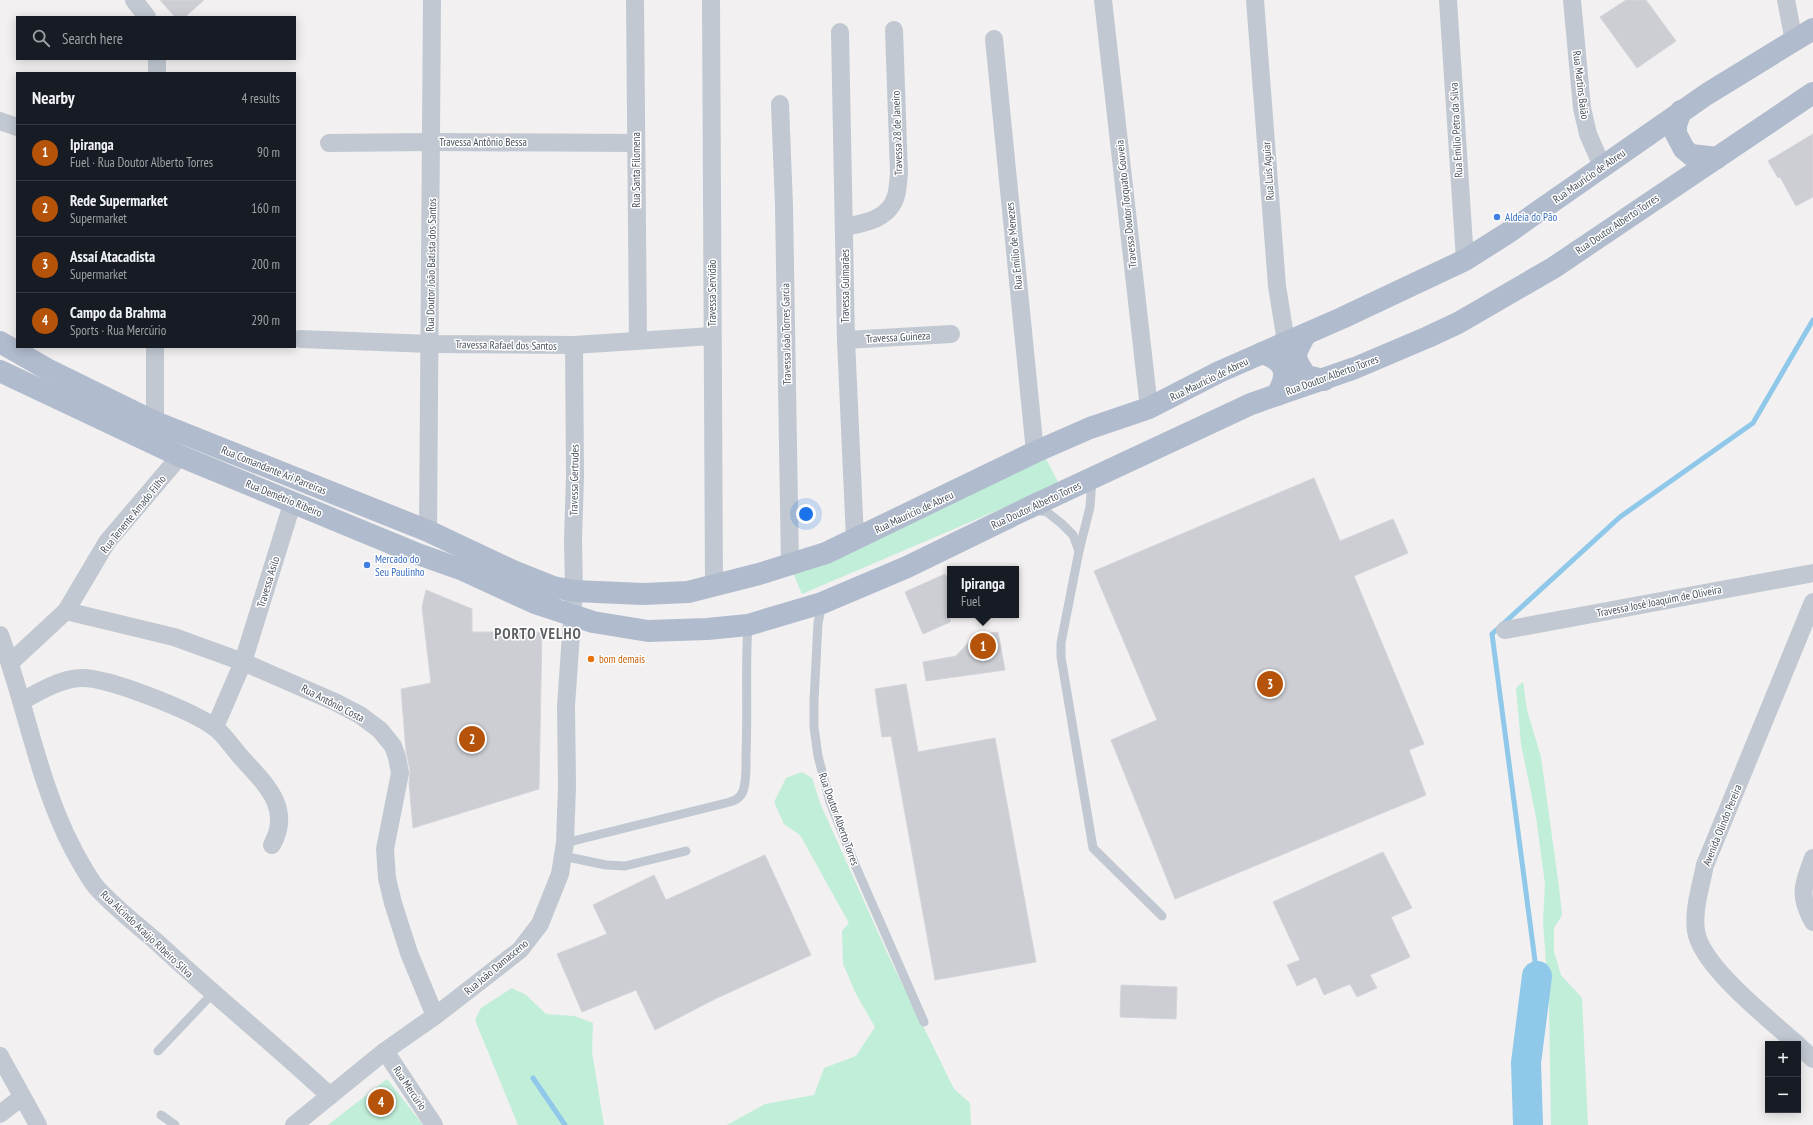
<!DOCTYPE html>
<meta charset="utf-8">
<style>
:root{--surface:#171b24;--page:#242831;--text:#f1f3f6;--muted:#9ea1a6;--line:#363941;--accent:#b45309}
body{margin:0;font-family:"PT Sans Narrow",sans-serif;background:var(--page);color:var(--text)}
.controls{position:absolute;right:12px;bottom:12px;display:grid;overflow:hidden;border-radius:0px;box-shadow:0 2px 10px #0003}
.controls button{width:36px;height:36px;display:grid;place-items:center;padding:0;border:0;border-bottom:1px solid var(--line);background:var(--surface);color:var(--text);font:20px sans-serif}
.you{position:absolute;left:806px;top:514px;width:14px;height:14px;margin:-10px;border:3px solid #fff;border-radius:50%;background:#1a73e8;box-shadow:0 0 0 6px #1a73e833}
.badge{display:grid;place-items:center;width:26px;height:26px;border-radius:50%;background:var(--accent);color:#fff;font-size:13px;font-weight:700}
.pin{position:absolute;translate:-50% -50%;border:2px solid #fff;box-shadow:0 1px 4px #0006}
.popup{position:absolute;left:947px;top:566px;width:72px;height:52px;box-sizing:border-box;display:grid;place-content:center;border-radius:0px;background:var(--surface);filter:drop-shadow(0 1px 3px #0005);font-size:13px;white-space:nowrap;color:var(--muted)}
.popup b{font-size:15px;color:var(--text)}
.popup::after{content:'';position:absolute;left:50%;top:100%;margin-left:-8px;border:8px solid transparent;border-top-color:var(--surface)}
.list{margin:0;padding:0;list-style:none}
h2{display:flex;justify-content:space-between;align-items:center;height:52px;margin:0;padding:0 16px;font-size:17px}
h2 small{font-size:13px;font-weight:400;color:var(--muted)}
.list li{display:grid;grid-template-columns:26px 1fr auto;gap:12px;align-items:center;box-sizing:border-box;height:56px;padding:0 16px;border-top:1px solid var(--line)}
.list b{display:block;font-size:15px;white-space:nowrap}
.list p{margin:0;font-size:13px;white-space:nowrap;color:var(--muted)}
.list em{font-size:13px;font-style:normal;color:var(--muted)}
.icon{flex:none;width:22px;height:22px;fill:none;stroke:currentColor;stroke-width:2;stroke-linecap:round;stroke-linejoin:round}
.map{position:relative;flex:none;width:1813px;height:1125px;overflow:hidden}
.search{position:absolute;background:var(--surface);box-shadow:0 2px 10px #0003;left:16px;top:16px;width:280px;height:44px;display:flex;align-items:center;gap:10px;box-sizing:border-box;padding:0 14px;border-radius:0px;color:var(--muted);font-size:15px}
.panel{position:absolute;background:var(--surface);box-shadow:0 2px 10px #0003;left:16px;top:72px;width:280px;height:276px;border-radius:0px}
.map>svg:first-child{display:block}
.green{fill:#c0eed9}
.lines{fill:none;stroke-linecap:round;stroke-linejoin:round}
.stream{stroke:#8fc8e9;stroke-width:5}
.river{stroke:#8fc8e9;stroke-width:30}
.building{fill:#cdced4;stroke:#d4d5db}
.service{stroke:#c1c8d1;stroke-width:9}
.minor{stroke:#c1c8d1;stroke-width:18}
.primary{stroke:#b0bbcd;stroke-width:22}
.shop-dot{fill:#3f7fe0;stroke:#fff;stroke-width:1.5}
.food-dot{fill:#e8710a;stroke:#fff;stroke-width:1.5}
.labels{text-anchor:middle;stroke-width:3;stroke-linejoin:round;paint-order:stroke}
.street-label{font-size:11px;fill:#48505c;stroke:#fff}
.shop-label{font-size:11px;fill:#366cbe;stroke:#fff;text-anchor:start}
.food-label{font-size:11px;fill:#c56008;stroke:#fff;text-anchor:start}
.district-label{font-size:15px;font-weight:bold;letter-spacing:1px;fill:#5c5f64;stroke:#fff}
</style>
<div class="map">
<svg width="1813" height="1125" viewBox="0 0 1813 1125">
<rect width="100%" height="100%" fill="#f2f0f0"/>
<g class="green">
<path d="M 1044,455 L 1059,484 L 802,594 L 793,573 Z"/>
<path d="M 1523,682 L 1527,710 L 1541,757 L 1559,887 L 1562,915 L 1554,928 L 1554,952 L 1561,975 L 1582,998 L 1588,1125 L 1551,1125 L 1549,1002 L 1543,922 L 1545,884 L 1536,817 L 1521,744 L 1516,688 Z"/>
<path d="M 802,772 L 812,778 L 820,803 L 889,957 L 954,1089 L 970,1103 L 971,1125 L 727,1125 L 765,1104 L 814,1095 L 824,1068 L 856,1056 L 875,1027 L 856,994 L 843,964 L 842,931 L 849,923 L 800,835 L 784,824 L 774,802 L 786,778 Z"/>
<path d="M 512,988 L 526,995 L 546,1014 L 574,1016 L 593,1023 L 592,1052 L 604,1125 L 518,1125 L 475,1020 L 481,1008 Z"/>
<path d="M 387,1079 L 423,1125 L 328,1125 Z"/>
</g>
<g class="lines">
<g class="stream">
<path d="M 1537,976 L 1492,634 L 1620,517 L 1753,423 L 1813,320"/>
<path d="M 533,1078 L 565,1125"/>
</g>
<path class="river" d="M 1528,1125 L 1526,1063 L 1537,976"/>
</g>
<g class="building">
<path d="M 160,0 L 204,0 L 185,17 L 175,17 Z"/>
<path d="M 1626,0 L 1646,0 L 1676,41 L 1637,68 L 1600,17 Z"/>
<path d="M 1813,134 L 1813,197 L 1796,206 L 1780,177 L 1778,178 L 1768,161 Z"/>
<path d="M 1314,478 L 1340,541 L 1393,519 L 1408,553 L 1354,576 L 1424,744 L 1409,750 L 1426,795 L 1175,899 L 1111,740 L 1157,720 L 1094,571 Z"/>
<path d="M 945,574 L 950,585 L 950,622 L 923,634 L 905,592 Z"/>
<path d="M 426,590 L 472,609 L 472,632 L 542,632 L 539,789 L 413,828 L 409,783 L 410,771 L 406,751 L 401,689 L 431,683 L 422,607 Z"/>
<path d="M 998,632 L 1005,670 L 926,681 L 923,662 L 956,656 L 976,635 Z"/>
<path d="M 906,684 L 918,752 L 995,738 L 1036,962 L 935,980 L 891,736 L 882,737 L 875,689 Z"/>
<path d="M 1383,852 L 1412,908 L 1391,917 L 1410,957 L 1370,975 L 1377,988 L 1357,997 L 1350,984 L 1324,995 L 1316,977 L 1297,986 L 1287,965 L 1300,960 L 1273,902 Z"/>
<path d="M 765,855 L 811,955 L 715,999 L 655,1030 L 636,990 L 582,1012 L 557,954 L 607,934 L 593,905 L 654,875 L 666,900 Z"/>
<path d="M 1121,985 L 1177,987 L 1176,1019 L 1120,1017 Z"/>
</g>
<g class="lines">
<g class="service">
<path d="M 1092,479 L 1090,507 L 1079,551 L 1061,643 L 1061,657 L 1093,848 L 1162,916"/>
<path d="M 1036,510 L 1047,512 L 1062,524 L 1073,535 L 1079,551"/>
<path d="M 822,604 L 818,623 L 814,701 L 814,727 L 818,756 L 830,802 L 856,867 L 924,1022"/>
<path d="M 565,843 L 726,803 C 734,801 740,799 743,791 C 747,780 746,766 746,754 C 748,711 745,668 748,625"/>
<path d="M 563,856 L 606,865 L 625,866 L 686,851"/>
<path d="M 158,1051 L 213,993"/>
<path d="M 161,1115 L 175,1125"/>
</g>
<g class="minor">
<path d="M 134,0 L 147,17"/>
<path d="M 635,0 L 638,340"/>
<path d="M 711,0 L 714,585"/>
<path d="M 1103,0 L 1149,408"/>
<path d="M 1255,0 L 1277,286 L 1286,342"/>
<path d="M 1448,0 L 1465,260"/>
<path d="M 1572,0 L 1582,108 L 1588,134 L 1602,166"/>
<path d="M 1786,0 L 1794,41"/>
<path d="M 840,32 L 846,340 L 855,539"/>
<path d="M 994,39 L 1035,452"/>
<path d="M 157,73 L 157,59"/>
<path d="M 780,104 L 784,206 L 790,565"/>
<path d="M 0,121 L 17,127"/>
<path d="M 329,143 L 432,142 L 636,143"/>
<path d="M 845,227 C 866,223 889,219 896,196 C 898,189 898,181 899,174 L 894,30"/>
<path d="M 300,339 L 430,344 L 574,345 L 712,336"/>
<path d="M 846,340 L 951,334"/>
<path d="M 155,347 L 155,422"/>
<path d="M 428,531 L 432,0"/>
<path d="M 66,611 L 174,637 L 243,662 L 335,702 L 360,715 L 380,730 L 393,746 L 397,757 L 400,773 L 385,849 L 387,878 L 393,903 L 409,953 L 435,1016"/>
<path d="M 1505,630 L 1813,573"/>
<path d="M 0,635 C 26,705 38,782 73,849 C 80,862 88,877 97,888 C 116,909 139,926 160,945 C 215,996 274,1044 330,1096"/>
<path d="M 10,663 L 66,611 L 107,542 L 180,456"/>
<path d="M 22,701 C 40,691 60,679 81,678 C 108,677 192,711 214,727 C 224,734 232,747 240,756 C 264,783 293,807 272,845"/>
<path d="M 215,727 L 243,662 L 293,501"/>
<path d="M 1813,858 C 1803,886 1798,895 1813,922"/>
<path d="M 1797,1044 C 1770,1020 1701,966 1696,931 C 1693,909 1701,886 1705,865 L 1813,602"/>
<path d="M 1798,1045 L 1813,1059"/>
<path d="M 385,1051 L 434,1125"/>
<path d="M 0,1056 L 38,1125"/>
<path d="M 0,1114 L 22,1097"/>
<path d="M 294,1125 L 385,1051 L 435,1016 L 520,950 L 540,924 L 560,874 L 565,843 L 567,786 L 566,706 L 574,591 L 573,539 L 575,477 L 574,345"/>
</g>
<g class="primary">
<path d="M 1681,111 L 1676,125 L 1676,134 L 1684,149 L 1691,155 L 1717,158"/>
<path d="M 1305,335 C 1294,356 1292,355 1306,376 L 1324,380"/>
<path d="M 0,342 L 47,369 L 155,422 L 428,531 L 513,571 L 553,587 L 574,591 L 643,594 L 688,592 L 759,574 L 826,553 L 1035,452 L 1090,428 L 1149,408 L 1219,372 L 1342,318 L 1465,260 L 1506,234 L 1707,94 L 1813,29"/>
<path d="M 1262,353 C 1287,362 1289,373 1277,395"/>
<path d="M 0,371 L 180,456 L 415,553 L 463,570 L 535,603 L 593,622 L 648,631 L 707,629 L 748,625 L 822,603 L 907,567 L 1026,509 L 1251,404 L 1355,368 L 1428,337 L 1458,323 L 1553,268 L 1813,93"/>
</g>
</g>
<g class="shop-dot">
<circle cx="1497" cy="217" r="4"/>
<circle cx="367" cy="565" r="4"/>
</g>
<circle class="food-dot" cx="591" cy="659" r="4"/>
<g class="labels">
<g class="street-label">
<text transform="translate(1581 85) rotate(83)" y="4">Rua Martins Baião</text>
<text transform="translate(1456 130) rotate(-93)" y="4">Rua Emílio Petra da Silva</text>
<text transform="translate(897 133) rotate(-92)" y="4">Travessa 28 de Janeiro</text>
<text x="483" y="146">Travessa Antônio Bessa</text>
<text transform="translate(636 170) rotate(-90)" y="4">Rua Santa Filomena</text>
<text transform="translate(1268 171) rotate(-94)" y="4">Rua Luís Aguiar</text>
<text transform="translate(1589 176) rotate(-35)" y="4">Rua Maurício de Abreu</text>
<text transform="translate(1126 204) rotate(-96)" y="4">Travessa Doutor Torquato Gouveia</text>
<text transform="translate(1617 224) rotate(-34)" y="4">Rua Doutor Alberto Torres</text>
<text transform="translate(1014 246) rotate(-96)" y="4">Rua Emílio de Menezes</text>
<text transform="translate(431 265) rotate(-89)" y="4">Rua Doutor João Batista dos Santos</text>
<text transform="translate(845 286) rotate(-90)" y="4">Travessa Guimarães</text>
<text transform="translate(712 293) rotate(-90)" y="4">Travessa Servidão</text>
<text transform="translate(786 334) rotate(-91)" y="4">Travessa João Torres Garcia</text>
<text transform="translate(898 337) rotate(-3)" y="4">Travessa Guineza</text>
<text transform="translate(506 345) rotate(1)" y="4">Travessa Rafael dos Santos</text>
<text transform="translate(1332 375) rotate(-20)" y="4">Rua Doutor Alberto Torres</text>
<text transform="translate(1209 379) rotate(-26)" y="4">Rua Maurício de Abreu</text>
<text transform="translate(274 470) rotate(22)" y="4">Rua Comandante Ari Parreiras</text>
<text transform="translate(574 480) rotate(-89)" y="4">Travessa Gertrudes</text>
<text transform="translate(284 498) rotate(22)" y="4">Rua Demétrio Ribeiro</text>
<text transform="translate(1036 505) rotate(-25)" y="4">Rua Doutor Alberto Torres</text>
<text transform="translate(914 512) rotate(-25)" y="4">Rua Maurício de Abreu</text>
<text transform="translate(133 514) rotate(-51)" y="4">Rua Tenente Amado Filho</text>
<text transform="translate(268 582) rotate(-73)" y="4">Travessa Asilo</text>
<text transform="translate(1659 601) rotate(-11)" y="4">Travessa José Joaquim de Oliveira</text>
<text transform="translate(333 703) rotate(27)" y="4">Rua Antônio Costa</text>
<text transform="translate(839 819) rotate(70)" y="4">Rua Doutor Alberto Torres</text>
<text transform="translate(1722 825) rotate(-68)" y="4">Avenida Olindo Pereira</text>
<text transform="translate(147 934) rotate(43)" y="4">Rua Alcindo Araújo Ribeiro Silva</text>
<text transform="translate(496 967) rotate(-40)" y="4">Rua João Damasceno</text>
<text transform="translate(410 1088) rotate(56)" y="4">Rua Mercúrio</text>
</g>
<g class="shop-label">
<text x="1505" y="221">Aldeia do Pão</text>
<text x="375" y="563">Mercado do<tspan x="375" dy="13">Seu Paulinho</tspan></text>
</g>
<g class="food-label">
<text x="599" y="663">bom demais</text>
</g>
<g class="district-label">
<text x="538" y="639">PORTO VELHO</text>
</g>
</g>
</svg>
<div class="controls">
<button>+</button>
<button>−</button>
</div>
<div class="you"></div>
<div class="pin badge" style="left:983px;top:646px">1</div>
<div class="popup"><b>Ipiranga</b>Fuel</div>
<div class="pin badge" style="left:472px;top:739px">2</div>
<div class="pin badge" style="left:1270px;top:684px">3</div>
<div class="pin badge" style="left:381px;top:1102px">4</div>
<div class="search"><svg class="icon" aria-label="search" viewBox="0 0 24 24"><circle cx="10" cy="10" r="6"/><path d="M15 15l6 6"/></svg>Search here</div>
<section class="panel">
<h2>Nearby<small>4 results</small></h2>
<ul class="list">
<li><span class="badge">1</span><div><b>Ipiranga</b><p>Fuel · Rua Doutor Alberto Torres</p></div><em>90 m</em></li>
<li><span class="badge">2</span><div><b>Rede Supermarket</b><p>Supermarket</p></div><em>160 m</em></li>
<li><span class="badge">3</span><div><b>Assaí Atacadista</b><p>Supermarket</p></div><em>200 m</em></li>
<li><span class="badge">4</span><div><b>Campo da Brahma</b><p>Sports · Rua Mercúrio</p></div><em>290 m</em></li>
</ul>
</section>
</div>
